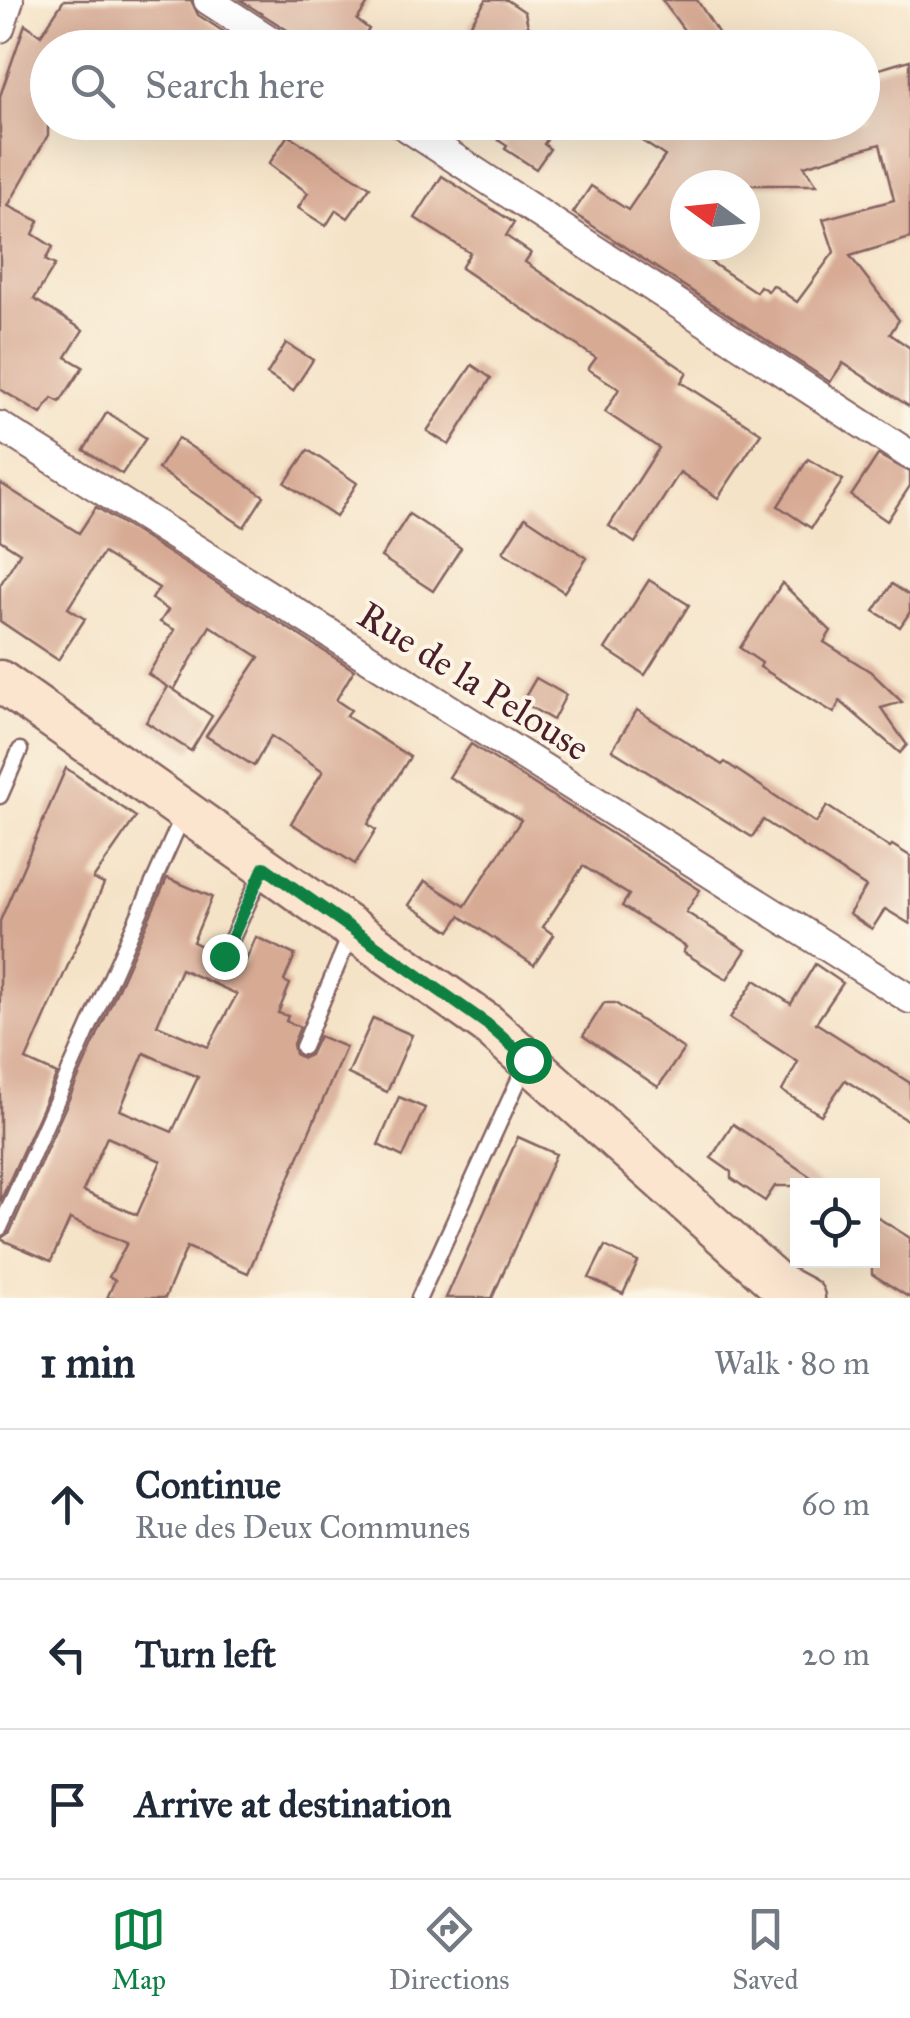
<!DOCTYPE html>
<meta charset="utf-8">
<style>
:root{--surface:#fff;--page:#f2f2f3;--text:#1f2937;--muted:#747a83;--line:#e0e1e3;--accent:#0b8043}
body{margin:0;font-family:"IM FELL Great Primer",serif;background:var(--page);color:var(--text)}
.controls{position:absolute;right:30px;bottom:30px;display:grid;overflow:hidden;border-radius:0px;box-shadow:0 10px 40px #0002}
.controls button{width:90px;height:90px;display:grid;place-items:center;padding:0;border:0;border-bottom:2px solid var(--line);background:var(--surface);color:var(--text);font:50px sans-serif}
.compass{position:absolute;left:670px;top:170px;width:90px;height:90px;border-radius:50%;background:var(--surface);box-shadow:0 10px 40px #0002;rotate:285deg}
.stop{position:absolute;width:30px;height:30px;margin:-22px;border:8px solid #0b8043;border-radius:50%;background:#fff}
.stop.end{background:#0b8043;border-color:#fff;box-shadow:0 2px 10px #0008}
.list{margin:0;padding:0;list-style:none}
h2{display:flex;justify-content:space-between;align-items:center;height:130px;margin:0;padding:0 40px;font-size:42px}
h2 small{font-size:32px;font-weight:400;color:var(--muted)}
.list li{display:grid;grid-template-columns:65px 1fr auto;gap:30px;align-items:center;box-sizing:border-box;height:150px;padding:0 40px;border-top:2px solid var(--line)}
.list b{display:block;font-size:38px;white-space:nowrap}
.list p{margin:0;font-size:32px;white-space:nowrap;color:var(--muted)}
.list em{font-size:32px;font-style:normal;color:var(--muted)}
.icon{flex:none;width:55px;height:55px;fill:none;stroke:currentColor;stroke-width:2;stroke-linecap:round;stroke-linejoin:round}
.map{position:relative;flex:none;width:910px;height:1298px;overflow:hidden}
.search{position:absolute;background:var(--surface);box-shadow:0 10px 40px #0002;left:30px;right:30px;top:30px;height:110px;display:flex;align-items:center;gap:25px;box-sizing:border-box;padding:0 35px;border-radius:55px;color:var(--muted);font-size:38px}
.sheet{height:580px;background:var(--surface)}
nav{display:flex;justify-content:space-around;align-items:center;box-sizing:border-box;height:140px;border-top:2px solid var(--line);background:var(--surface);font-size:28px;color:var(--muted)}
nav a{display:grid;justify-items:center;gap:5px}
nav .on{color:var(--accent)}
.map>svg:first-child{display:block}
.building{fill:#d7aa94;fill-rule:evenodd}
.lines{fill:none;stroke-linecap:round;stroke-linejoin:round}
.lane-casing{stroke:#866462;stroke-width:19}
.street-casing{stroke:#866462;stroke-width:32}
.secondary-casing{stroke:#866462;stroke-width:45}
.lane{stroke:#fff;stroke-width:14}
.street{stroke:#fff;stroke-width:28}
.secondary{stroke:#fbe5cf;stroke-width:40}
.route{stroke:#0b8043;stroke-width:12}
.labels{text-anchor:middle;stroke-width:8;stroke-linejoin:round;paint-order:stroke}
.street-label{font-size:38px;fill:#4a1f2b;stroke:#fcf5e5}
</style>
<div class="map">
<svg width="910" height="1298" viewBox="0 0 910 1298">
<rect width="100%" height="100%" fill="#fcf5e5"/>
<filter id="ink" filterUnits="userSpaceOnUse"><feTurbulence type="fractalNoise" baseFrequency=".01" numOctaves="2"/><feDisplacementMap in="SourceGraphic" scale="20" xChannelSelector="R" yChannelSelector="G"/><feConvolveMatrix kernelMatrix="1 2 1 2 8 2 1 2 1" color-interpolation-filters="sRGB"/></filter>
<filter id="wash" filterUnits="userSpaceOnUse"><feTurbulence type="fractalNoise" baseFrequency=".0048" numOctaves="4" result="noise"/><feDisplacementMap in="SourceGraphic" scale="40" xChannelSelector="R" yChannelSelector="G"/><feGaussianBlur stdDeviation="2.25" result="paint"/><feColorMatrix in="noise" values="0 0 0 0 0 0 0 0 0 0 0 0 0 0 0 0 0 1.4 0 .05"/><feComposite in="paint" operator="in"/></filter>
<g filter="url(#wash)">
<rect width="100%" height="100%" fill="#f5e3c8"/>
<g id="blocks">
<g class="building">
<path d="M 64,0 L 191,0 L 198,15 L 249,48 L 48,48 L 48,135 L 8,206 L 39,221 L 33,234 L 53,247 L 45,260 L 55,265 L 34,299 L 83,330 L 66,357 L 83,367 L 60,402 L 52,398 L 41,414 L 0,389 L 0,96 L 25,24 L 41,35 Z"/>
<path d="M 240,0 L 370,0 L 357,20 L 369,29 L 358,48 L 299,48 L 292,33 Z"/>
<path d="M 486,0 L 507,0 L 525,12 L 528,26 L 559,48 L 495,48 L 468,28 Z"/>
<path d="M 662,0 L 697,0 L 728,48 L 697,48 Z"/>
<path d="M 910,60 L 910,238 L 850,256 L 899,320 L 890,334 L 910,348 L 910,407 L 843,363 L 830,382 L 573,213 L 591,186 L 628,210 L 665,156 L 642,141 L 655,122 L 862,122 L 862,74 ZM 880,144 L 894,200 L 823,219 L 834,252 L 797,302 L 773,285 L 768,291 L 760,286 L 756,292 L 685,245 L 685,185 L 817,185 L 804,166 Z"/>
<path d="M 510,122 L 559,122 L 544,144 L 550,149 L 536,169 L 505,149 L 507,146 L 498,140 Z"/>
<path d="M 288,135 L 370,187 L 348,218 L 336,210 L 326,226 L 298,208 L 308,193 L 269,164 Z"/>
<path d="M 442,176 L 514,223 L 506,236 L 531,253 L 525,262 L 687,372 L 681,382 L 761,433 L 718,498 L 680,472 L 635,543 L 609,526 L 659,448 L 605,412 L 619,389 L 588,369 L 596,358 L 461,268 L 470,253 L 415,218 Z"/>
<path d="M 286,343 L 313,360 L 293,391 L 267,374 Z"/>
<path d="M 472,365 L 491,378 L 449,445 L 427,431 Z"/>
<path d="M 107,412 L 146,438 L 122,474 L 84,450 Z"/>
<path d="M 178,438 L 264,496 L 244,527 L 158,469 Z"/>
<path d="M 308,450 L 357,483 L 336,517 L 285,483 Z"/>
<path d="M 878,455 L 910,472 L 910,486 L 887,521 L 851,496 Z"/>
<path d="M 808,459 L 843,480 L 811,528 L 778,506 Z"/>
<path d="M 0,483 L 79,533 L 96,507 L 354,670 L 336,700 L 351,710 L 346,716 L 410,757 L 368,824 L 376,830 L 355,864 L 291,823 L 323,771 L 271,736 L 254,766 L 206,736 L 259,657 L 210,626 L 174,690 L 170,687 L 212,716 L 191,751 L 146,722 L 168,687 L 148,674 L 175,630 L 160,622 L 168,610 L 152,599 L 159,588 L 103,553 L 68,608 L 85,619 L 58,660 L 0,621 L 0,585 L 20,553 L 0,540 Z"/>
<path d="M 409,514 L 461,548 L 433,591 L 381,557 Z"/>
<path d="M 525,517 L 587,558 L 564,592 L 503,552 Z"/>
<path d="M 649,580 L 689,605 L 645,675 L 605,649 Z"/>
<path d="M 782,583 L 831,631 L 824,642 L 871,672 L 902,702 L 881,708 L 907,745 L 900,753 L 840,701 L 834,713 L 760,667 L 762,663 L 740,648 Z"/>
<path d="M 892,584 L 910,596 L 910,612 L 900,627 L 874,611 Z"/>
<path d="M 536,678 L 566,695 L 553,720 L 522,702 Z"/>
<path d="M 637,710 L 722,765 L 725,762 L 816,823 L 827,806 L 890,848 L 892,845 L 910,856 L 910,924 L 885,909 L 872,929 L 849,914 L 866,887 L 763,820 L 752,837 L 612,750 Z"/>
<path d="M 471,744 L 700,890 L 686,912 L 746,950 L 727,979 L 683,952 L 686,947 L 622,906 L 629,895 L 583,866 L 543,927 L 554,935 L 534,965 L 460,916 L 450,931 L 409,905 L 425,881 L 465,906 L 521,820 L 449,777 Z"/>
<path d="M 66,768 L 136,817 L 93,879 L 104,884 L 26,1060 L 57,1074 L 0,1202 L 0,921 Z"/>
<path d="M 167,878 L 212,897 L 193,942 L 214,952 L 214,958 L 219,965 L 226,966 L 234,960 L 244,965 L 256,937 L 295,955 L 284,981 L 290,984 L 278,1013 L 288,1016 L 286,1021 L 300,1027 L 293,1044 L 295,1054 L 303,1058 L 310,1055 L 319,1036 L 346,1047 L 248,1273 L 187,1247 L 165,1298 L 107,1298 L 115,1280 L 109,1277 L 127,1243 L 70,1219 L 51,1261 L 0,1239 L 10,1232 ZM 181,969 L 237,994 L 208,1047 L 157,1025 ZM 144,1053 L 198,1077 L 172,1132 L 120,1110 ZM 107,1137 L 161,1161 L 137,1215 L 83,1191 Z"/>
<path d="M 815,964 L 843,983 L 816,1023 L 910,1083 L 910,1122 L 845,1080 L 821,1115 L 782,1091 L 798,1062 L 730,1018 L 755,980 L 791,1004 Z"/>
<path d="M 604,1003 L 615,1003 L 684,1049 L 658,1087 L 583,1036 Z"/>
<path d="M 373,1018 L 412,1035 L 387,1092 L 348,1074 Z"/>
<path d="M 399,1097 L 425,1108 L 403,1157 L 378,1145 Z"/>
<path d="M 733,1124 L 824,1186 L 775,1186 L 765,1201 L 731,1178 L 731,1172 L 711,1158 Z"/>
<path d="M 518,1137 L 556,1154 L 492,1298 L 446,1298 Z"/>
<path d="M 872,1214 L 910,1238 L 910,1298 L 872,1274 Z"/>
<path d="M 605,1246 L 638,1262 L 623,1294 L 589,1278 Z"/>
</g>
</g>
</g>
<g filter="url(#ink)">
<use href="#blocks" fill-opacity="0" stroke="#866462" stroke-width="2.5"/>
<g class="lines">
<defs>
<g id="lane">
<path d="M 0,796 L 20,750"/>
<path d="M 224,956 L 263,870"/>
<path d="M 303,1047 L 351,933"/>
<path d="M 0,1228 L 184,813"/>
<path d="M 419,1298 L 527,1062"/>
</g>
<g id="street">
<path d="M 208,0 L 282,48"/>
<path d="M 0,28 L 9,0"/>
<path d="M 399,122 L 910,455"/>
<path d="M 0,426 L 910,999"/>
</g>
<path id="secondary" d="M 0,681 L 487,1024 L 778,1284 L 804,1298"/>
</defs>
<use href="#lane" class="lane-casing"/>
<use href="#street" class="street-casing"/>
<use href="#secondary" class="secondary-casing"/>
<use href="#lane" class="lane"/>
<use href="#street" class="street"/>
<use href="#secondary" class="secondary"/>
</g>
</g>
<g class="lines" filter="url(#ink)">
<path class="route" d="M 224,956 L 264,867 L 487,1024 L 528,1060"/>
</g>
<g class="labels">
<g class="street-label">
<text transform="translate(474 681) rotate(32)" y="13">Rue de la Pelouse</text>
</g>
</g>
</svg>
<div class="controls">
<button><svg class="icon" aria-label="locate" viewBox="0 0 24 24"><circle cx="12" cy="12" r="6"/><path d="M12 2v4M12 18v4M2 12h4M18 12h4"/></svg></button>
</div>
<svg class="compass" viewBox="-18 -18 36 36"><path d="M0-13l5 13h-10z" fill="#e53935"/><path d="M0 13l5-13h-10z" fill="#747a83"/></svg>
<div class="stop" style="left:528px;top:1060px"></div>
<div class="stop end" style="left:224px;top:956px"></div>
<div class="search"><svg class="icon" aria-label="search" viewBox="0 0 24 24"><circle cx="10" cy="10" r="6"/><path d="M15 15l6 6"/></svg>Search here</div>
</div>
<section class="sheet">
<h2>1 min<small>Walk · 80 m</small></h2>
<ul class="list">
<li><svg class="icon" aria-label="ahead" viewBox="0 0 24 24"><path d="M12 20V5M6 11l6-6 6 6"/></svg><div><b>Continue</b><p>Rue des Deux Communes</p></div><em>60 m</em></li>
<li><svg class="icon" aria-label="left" viewBox="0 0 24 24"><path d="M17 20v-9H6M10 6l-5 5 5 5"/></svg><div><b>Turn left</b></div><em>20 m</em></li>
<li><svg class="icon" aria-label="arrive" viewBox="0 0 24 24"><path d="M6 21V4h12l-3 4 3 4H6"/></svg><div><b>Arrive at destination</b></div></li>
</ul>
</section>
<nav>
<a class="on"><svg class="icon" aria-label="map" viewBox="0 0 24 24"><path d="M3 6l6-2 6 2 6-2v14l-6 2-6-2-6 2zM9 4v14M15 6v14"/></svg>Map</a>
<a><svg class="icon" aria-label="directions" viewBox="0 0 24 24"><path d="M12 3l9 9-9 9-9-9zM9 14v-3h6M13 9l2 2-2 2"/></svg>Directions</a>
<a><svg class="icon" aria-label="saved" viewBox="0 0 24 24"><path d="M7 4h10v16l-5-4-5 4z"/></svg>Saved</a>
</nav>
